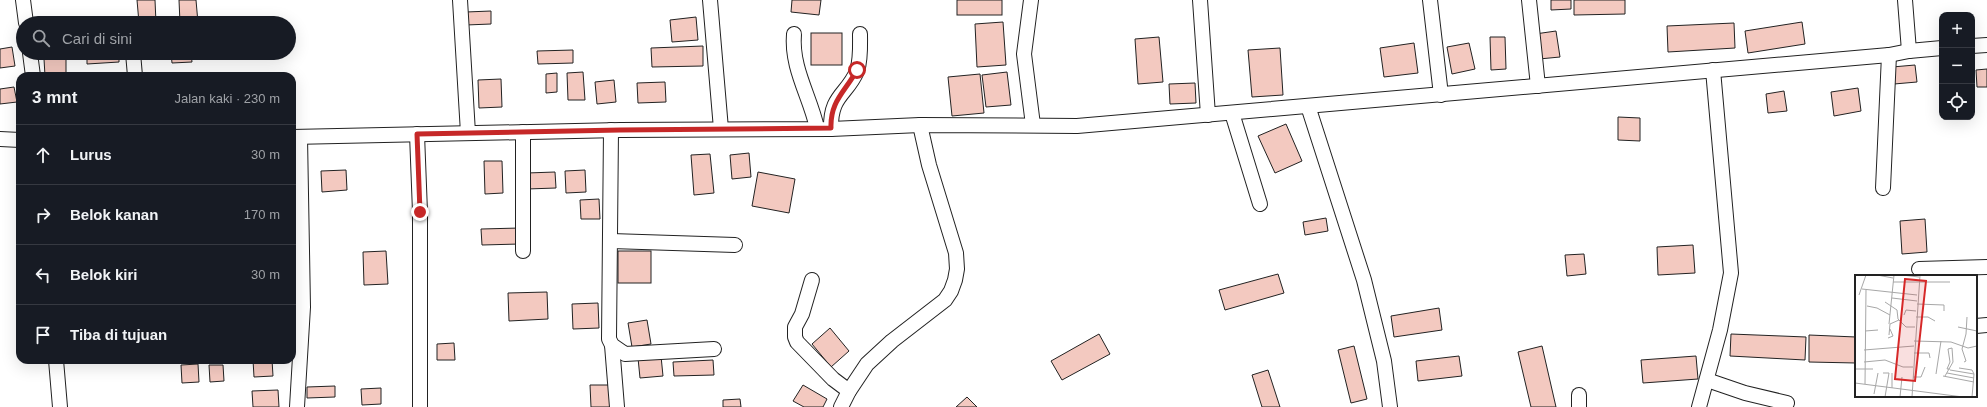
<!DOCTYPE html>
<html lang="id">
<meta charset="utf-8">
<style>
:root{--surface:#171b24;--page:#20242c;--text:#f1f3f6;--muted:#9ea1a6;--line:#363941}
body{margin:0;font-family:Arial,sans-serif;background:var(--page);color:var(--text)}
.controls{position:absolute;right:12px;top:12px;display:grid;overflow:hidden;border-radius:8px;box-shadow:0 4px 16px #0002}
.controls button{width:36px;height:36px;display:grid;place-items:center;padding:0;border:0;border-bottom:1px solid var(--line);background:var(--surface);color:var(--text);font:20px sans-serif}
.stop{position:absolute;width:12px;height:12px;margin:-9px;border:3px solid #c62828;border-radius:50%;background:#fff}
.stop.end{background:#c62828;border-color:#fff;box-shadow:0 1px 4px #0008}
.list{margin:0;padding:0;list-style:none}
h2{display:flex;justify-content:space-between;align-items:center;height:52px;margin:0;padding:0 16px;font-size:17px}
h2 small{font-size:13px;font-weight:400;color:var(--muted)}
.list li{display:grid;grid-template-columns:26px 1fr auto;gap:12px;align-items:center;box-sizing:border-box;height:60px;padding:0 16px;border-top:1px solid var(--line)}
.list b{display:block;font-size:15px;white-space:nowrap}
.list em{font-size:13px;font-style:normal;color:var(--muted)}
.icon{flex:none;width:22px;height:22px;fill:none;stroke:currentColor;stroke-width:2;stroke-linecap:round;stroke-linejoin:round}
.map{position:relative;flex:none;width:1987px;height:407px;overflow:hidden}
.search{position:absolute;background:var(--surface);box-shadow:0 4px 16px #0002;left:16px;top:16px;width:280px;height:44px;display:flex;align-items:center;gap:10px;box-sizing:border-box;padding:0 14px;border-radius:22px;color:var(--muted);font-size:15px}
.panel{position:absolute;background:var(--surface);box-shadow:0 4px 16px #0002;left:16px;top:72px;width:280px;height:292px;border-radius:12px}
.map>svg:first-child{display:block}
.building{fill:#f3c9c0;stroke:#222}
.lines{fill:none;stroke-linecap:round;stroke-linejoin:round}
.street-casing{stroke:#222;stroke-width:16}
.street{stroke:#fff;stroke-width:14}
.route{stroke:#c62828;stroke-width:5}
.inset-road{fill:none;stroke:#a7a7a7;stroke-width:1}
.view{fill:#d62828;fill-opacity:0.15;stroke:#d62828;stroke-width:2}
.inset-edge{fill:none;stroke:#222;stroke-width:2}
</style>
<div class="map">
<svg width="1987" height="407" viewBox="0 0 1987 407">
<rect width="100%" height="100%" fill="#fff"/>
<g class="building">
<path d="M 137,0 L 155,0 L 156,23 L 139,23 Z"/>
<path d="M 179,0 L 196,0 L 198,23 L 180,23 Z"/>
<path d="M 792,0 L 821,0 L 819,15 L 791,12 Z"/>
<rect x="957" y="0" width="45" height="15"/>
<path d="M 1551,0 L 1571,0 L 1571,9 L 1551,10 Z"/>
<path d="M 1574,0 L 1625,0 L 1625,14 L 1574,15 Z"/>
<path d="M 491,11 L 491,24 L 466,25 L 466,12 Z"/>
<path d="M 696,17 L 698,40 L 672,42 L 670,20 Z"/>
<path d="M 1003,22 L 1006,65 L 977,67 L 975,24 Z"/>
<path d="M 1802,22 L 1805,44 L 1748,53 L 1745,31 Z"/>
<path d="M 1734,23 L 1735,48 L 1668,52 L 1667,26 Z"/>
<path d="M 1556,31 L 1560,57 L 1539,59 L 1535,34 Z"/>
<rect x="811" y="33" width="31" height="32"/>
<path d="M 1159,37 L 1163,82 L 1138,84 L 1135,39 Z"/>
<path d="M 1490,37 L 1505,37 L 1506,69 L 1491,70 Z"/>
<path d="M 1414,43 L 1418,73 L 1384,77 L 1380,48 Z"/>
<path d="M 1469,43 L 1475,69 L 1452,74 L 1447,47 Z"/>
<path d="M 703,46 L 703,66 L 652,67 L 651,48 Z"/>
<path d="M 12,47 L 15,66 L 0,68 L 0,49 Z"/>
<path d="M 1280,48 L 1283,95 L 1252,97 L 1248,50 Z"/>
<path d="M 573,50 L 573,63 L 538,64 L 537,51 Z"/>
<path d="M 44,53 L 69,53 L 69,54 L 44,55 Z"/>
<path d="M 87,53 L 119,53 L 119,62 L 87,64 Z"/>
<path d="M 140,53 L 158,53 L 158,57 L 140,58 Z"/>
<path d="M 171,53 L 191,53 L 192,62 L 172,63 Z"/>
<path d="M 66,58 L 66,76 L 45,76 L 44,59 Z"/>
<path d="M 1915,65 L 1917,82 L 1894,84 L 1892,67 Z"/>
<path d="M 1987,69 L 1987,87 L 1977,87 L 1976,70 Z"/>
<path d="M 583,72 L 585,100 L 568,100 L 567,73 Z"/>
<path d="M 1007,72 L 1011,105 L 986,107 L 982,75 Z"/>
<path d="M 557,73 L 557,92 L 546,93 L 546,74 Z"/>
<path d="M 980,74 L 984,113 L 952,116 L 948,77 Z"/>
<path d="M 501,79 L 502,107 L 479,108 L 478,80 Z"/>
<path d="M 614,80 L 616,102 L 597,104 L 595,82 Z"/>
<path d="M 665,82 L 666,102 L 638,103 L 637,83 Z"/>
<path d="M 1195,83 L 1196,103 L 1170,104 L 1169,84 Z"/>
<path d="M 14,87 L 17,102 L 0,104 L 0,89 Z"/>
<path d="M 1858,88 L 1861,111 L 1834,116 L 1831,92 Z"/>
<path d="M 1784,91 L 1787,111 L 1768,113 L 1766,94 Z"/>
<path d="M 1618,117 L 1640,118 L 1640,141 L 1618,140 Z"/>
<path d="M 1286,124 L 1302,161 L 1275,173 L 1258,136 Z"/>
<path d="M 749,153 L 751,177 L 732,179 L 730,155 Z"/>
<path d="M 710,154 L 714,193 L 694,195 L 691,155 Z"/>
<path d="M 484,161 L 502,161 L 503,193 L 485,194 Z"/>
<path d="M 346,170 L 347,190 L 322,192 L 321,171 Z"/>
<path d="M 585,170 L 586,192 L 566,193 L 565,171 Z"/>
<path d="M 555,172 L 556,188 L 527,189 L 527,173 Z"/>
<path d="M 758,172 L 795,179 L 789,213 L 752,206 Z"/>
<path d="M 599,199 L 600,219 L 581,219 L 580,200 Z"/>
<path d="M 1326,218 L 1328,231 L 1305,235 L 1303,222 Z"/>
<path d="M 1925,219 L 1927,252 L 1902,254 L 1900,221 Z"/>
<path d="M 520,228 L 520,244 L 482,245 L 481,229 Z"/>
<path d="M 1693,245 L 1695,273 L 1658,275 L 1657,247 Z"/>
<path d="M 386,251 L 388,284 L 364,285 L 363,252 Z"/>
<rect x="618" y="251" width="33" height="32"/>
<path d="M 1584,254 L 1586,274 L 1567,276 L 1565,255 Z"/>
<path d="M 1278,274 L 1284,293 L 1225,310 L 1219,290 Z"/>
<path d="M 547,292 L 548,319 L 509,321 L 508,293 Z"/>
<path d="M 598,303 L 599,328 L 573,329 L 572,304 Z"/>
<path d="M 1439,308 L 1442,330 L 1394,337 L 1391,316 Z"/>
<path d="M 647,320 L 651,344 L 632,347 L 628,323 Z"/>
<path d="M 830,328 L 849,351 L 831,367 L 812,344 Z"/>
<path d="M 1099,334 L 1110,354 L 1062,380 L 1051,361 Z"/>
<path d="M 1731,334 L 1806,337 L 1805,360 L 1730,356 Z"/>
<path d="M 1809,335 L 1856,337 L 1856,363 L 1809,362 Z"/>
<path d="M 454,343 L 455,360 L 437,360 L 437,344 Z"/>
<path d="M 1354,346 L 1367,399 L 1351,403 L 1338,350 Z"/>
<path d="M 1542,346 L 1556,407 L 1531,407 L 1518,352 Z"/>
<path d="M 661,356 L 663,376 L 640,378 L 638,358 Z"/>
<path d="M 1459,356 L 1462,376 L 1418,381 L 1416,361 Z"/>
<path d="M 1696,356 L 1698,379 L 1643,383 L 1641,360 Z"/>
<path d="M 253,360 L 272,360 L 273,376 L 254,377 Z"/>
<path d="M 713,360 L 714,375 L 674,376 L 673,362 Z"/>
<path d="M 198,364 L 199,382 L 182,383 L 181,365 Z"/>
<path d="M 209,365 L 223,365 L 224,381 L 210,382 Z"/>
<path d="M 1268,370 L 1280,407 L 1262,407 L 1252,375 Z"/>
<path d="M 590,385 L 611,385 L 612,407 L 591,407 Z"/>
<path d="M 803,385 L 827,399 L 823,407 L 804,407 L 793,401 Z"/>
<path d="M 335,386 L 335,397 L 307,398 L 307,387 Z"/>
<path d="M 381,388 L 381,404 L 362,405 L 361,389 Z"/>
<path d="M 278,390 L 279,407 L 253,407 L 252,391 Z"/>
<path d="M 967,397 L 977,407 L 956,407 Z"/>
<path d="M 740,399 L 741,407 L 723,407 L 723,400 Z"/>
</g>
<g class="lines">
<defs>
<g id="street">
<path d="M 23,0 L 26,23"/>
<path d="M 460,0 L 468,133"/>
<path d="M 710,0 L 721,129"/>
<path d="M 1031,0 L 1024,54 L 1033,125"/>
<path d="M 1200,0 L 1208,115"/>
<path d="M 1430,0 L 1441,95"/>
<path d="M 1529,0 L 1538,86"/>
<path d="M 1905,0 L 1909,51"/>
<path d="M 794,34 C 791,68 810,96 817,128"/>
<path d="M 1972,46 L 1987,45"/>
<path d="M 30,53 L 33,76"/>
<path d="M 133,53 L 135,76"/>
<path d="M 1308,106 L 1364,280 L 1384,361 L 1390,407"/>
<path d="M 1232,113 L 1260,204"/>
<path d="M 831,129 C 830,95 847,95 857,71 C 861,59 860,45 860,34"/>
<path d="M 611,130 L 609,339 L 612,345 L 625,354 L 714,349"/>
<path d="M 417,134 L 420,212 L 420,407"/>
<path d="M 292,137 L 620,130 L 831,129 L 920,125 L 1077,126 L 1889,55 L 1909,51 L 1942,48"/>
<path d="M 0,139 L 20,140"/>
<path d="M 1883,188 L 1889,55"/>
<path d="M 611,241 L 735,245"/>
<path d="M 523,251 L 523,132"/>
<path d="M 1919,269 L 1987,267"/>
<path d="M 812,280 L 802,314 L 795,327 L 795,337 L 797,342 L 833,379 L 849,391"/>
<path d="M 1976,326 L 1987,325"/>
<path d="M 612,345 L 617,407"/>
<path d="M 56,360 L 60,407"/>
<path d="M 1707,380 L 1745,393 L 1787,403"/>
<path d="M 1579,395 L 1579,407"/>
<path d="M 297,407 L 303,307 L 300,137"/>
<path d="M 841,407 L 849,391 L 867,364 L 892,341 L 945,300 L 951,291 L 955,280 L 957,269 L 956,253 L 929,165 L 920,125"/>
<path d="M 1699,407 L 1720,330 L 1731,273 L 1713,70"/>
</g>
</defs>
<use href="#street" class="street-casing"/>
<use href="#street" class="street"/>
</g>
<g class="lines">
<path class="route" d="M 420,212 L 417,134 L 620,130 L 831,128 C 830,101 845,92 857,70"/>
</g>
<g transform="translate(1855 275)">
<rect width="122" height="122" fill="#fff"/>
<path class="inset-road" d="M 22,0 L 38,3M 47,0 L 64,2M 38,7 L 95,7M 7,14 L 62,20M 4,20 L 11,0M 37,23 L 62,26M 30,27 L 42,35 L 43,44 L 51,52 L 60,52M 62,29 L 89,30 L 89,36M 12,31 L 22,33 L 35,40M 49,40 L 51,35 L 61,36M 61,42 L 73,42 L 80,46M 34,49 L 39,0M 103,52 L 122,56M 10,56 L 23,55M 34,60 L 35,49 L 44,45M 33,63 L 38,61 L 35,54M 59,66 L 96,67 L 113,73 L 122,71M 9,75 L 59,71M 59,78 L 74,78 L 75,83M 9,87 L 30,85 L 48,92 L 58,92M 109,87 L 111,86 L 107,74 L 111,59 L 112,42M 104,93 L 117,95 L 119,99 L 117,122M 0,94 L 18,94M 95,94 L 92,94 L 95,87 L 93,74 L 97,73M 95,95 L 119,99M 28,98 L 34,98 L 30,122M 92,98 L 119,103M 81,99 L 86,66M 88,101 L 119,107M 90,101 L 98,87 L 97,73M 58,102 L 66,102 L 70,92M 0,108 L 108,122M 10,109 L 11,15M 37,113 L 37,98M 19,119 L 23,98M 45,122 L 47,102M 57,122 L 65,0"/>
<path class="view" d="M 50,4 L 71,6 L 60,106 L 40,104 Z"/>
<rect width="122" height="122" class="inset-edge"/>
</g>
</svg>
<div class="controls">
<button>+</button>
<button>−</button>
<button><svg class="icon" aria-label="locate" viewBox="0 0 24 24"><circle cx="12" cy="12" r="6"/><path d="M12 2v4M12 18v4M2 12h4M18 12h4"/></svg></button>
</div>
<div class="stop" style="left:857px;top:70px"></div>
<div class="stop end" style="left:420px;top:212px"></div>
<div class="search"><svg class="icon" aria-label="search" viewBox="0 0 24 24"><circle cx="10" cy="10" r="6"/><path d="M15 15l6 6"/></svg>Cari di sini</div>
<section class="panel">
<h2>3 mnt<small>Jalan kaki · 230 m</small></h2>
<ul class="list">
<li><svg class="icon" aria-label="ahead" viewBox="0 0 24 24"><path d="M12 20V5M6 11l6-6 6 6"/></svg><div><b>Lurus</b></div><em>30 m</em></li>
<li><svg class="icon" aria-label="right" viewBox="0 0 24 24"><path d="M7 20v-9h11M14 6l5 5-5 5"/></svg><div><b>Belok kanan</b></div><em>170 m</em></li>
<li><svg class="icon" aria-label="left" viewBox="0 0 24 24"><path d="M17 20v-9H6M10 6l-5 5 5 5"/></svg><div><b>Belok kiri</b></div><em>30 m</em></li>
<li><svg class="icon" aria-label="arrive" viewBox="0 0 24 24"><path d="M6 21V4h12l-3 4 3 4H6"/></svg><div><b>Tiba di tujuan</b></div></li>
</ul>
</section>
</div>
